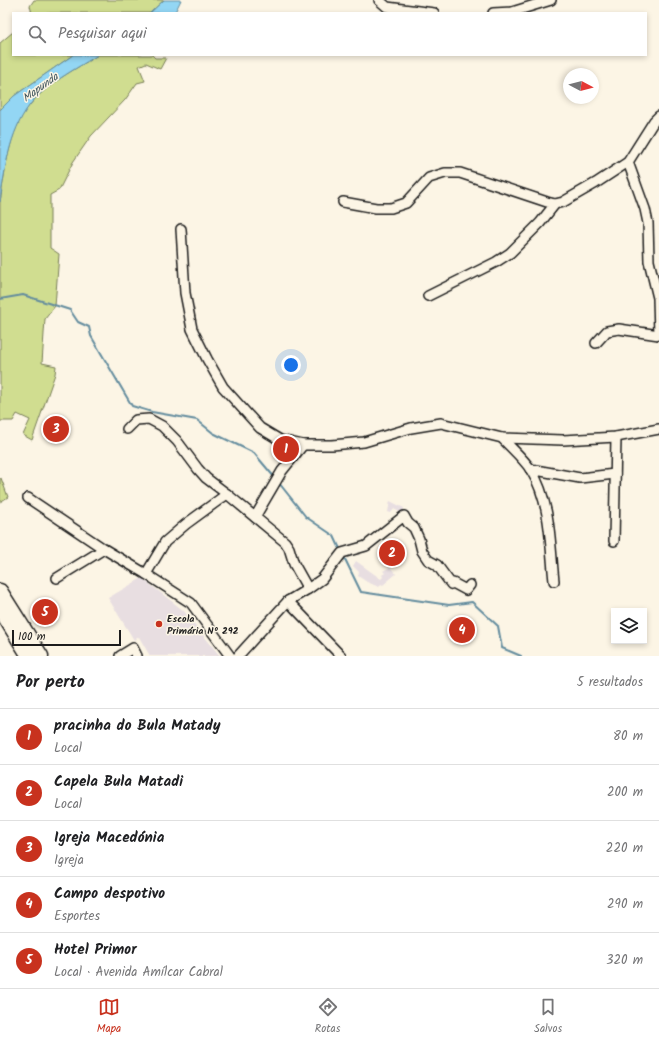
<!DOCTYPE html>
<html lang="pt">
<meta charset="utf-8">
<style>
:root{--surface:#fff;--page:#f6f6f6;--text:#202124;--muted:#757577;--line:#e0e0e0;--accent:#c8321e}
body{margin:0;font-family:Kalam,sans-serif;background:var(--page);color:var(--text)}
.controls{position:absolute;right:12px;bottom:12px;display:grid;overflow:hidden;border-radius:0px;box-shadow:0 2px 6px #0003}
.controls button{width:36px;height:36px;display:grid;place-items:center;padding:0;border:0;border-bottom:1px solid var(--line);background:var(--surface);color:var(--text);font:20px sans-serif}
.compass{position:absolute;left:563px;top:68px;width:36px;height:36px;border-radius:50%;background:var(--surface);box-shadow:0 2px 6px #0003;rotate:97deg}
.scale{position:absolute;left:12px;bottom:10px;width:109px;box-sizing:border-box;padding-left:4px;border:2px solid #1c1c1c;border-top:0;font-size:11px;line-height:14px;white-space:nowrap;color:#1c1c1c;-webkit-text-stroke:3px #fcf5e5;paint-order:stroke}
.you{position:absolute;left:291px;top:365px;width:14px;height:14px;margin:-10px;border:3px solid #fff;border-radius:50%;background:#1a73e8;box-shadow:0 0 0 6px #1a73e833}
.badge{display:grid;place-items:center;width:26px;height:26px;border-radius:50%;background:var(--accent);color:#fff;font-size:13px;font-weight:700}
.pin{position:absolute;translate:-50% -50%;border:2px solid #fff;box-shadow:0 1px 4px #0006}
.list{margin:0;padding:0;list-style:none}
h2{display:flex;justify-content:space-between;align-items:center;height:52px;margin:0;padding:0 16px;font-size:17px}
h2 small{font-size:13px;font-weight:400;color:var(--muted)}
.list li{display:grid;grid-template-columns:26px 1fr auto;gap:12px;align-items:center;box-sizing:border-box;height:56px;padding:0 16px;border-top:1px solid var(--line)}
.list b{display:block;font-size:15px;white-space:nowrap}
.list p{margin:0;font-size:13px;white-space:nowrap;color:var(--muted)}
.list em{font-size:13px;font-style:normal;color:var(--muted)}
.icon{flex:none;width:22px;height:22px;fill:none;stroke:currentColor;stroke-width:2;stroke-linecap:round;stroke-linejoin:round}
.map{position:relative;flex:none;width:659px;height:656px;overflow:hidden}
.search{position:absolute;background:var(--surface);box-shadow:0 2px 6px #0003;left:12px;right:12px;top:12px;height:44px;display:flex;align-items:center;gap:10px;box-sizing:border-box;padding:0 14px;border-radius:0px;color:var(--muted);font-size:15px}
.sheet{height:332px;background:var(--surface)}
nav{display:flex;justify-content:space-around;align-items:center;box-sizing:border-box;height:56px;border-top:1px solid var(--line);background:var(--surface);font-size:11px;color:var(--muted)}
nav a{display:grid;justify-items:center;gap:2px}
nav .on{color:var(--accent)}
.map>svg:first-child{display:block}
.built{fill:#e8dee1}
.green{fill:#d0dd90;stroke:#767c56}
.water{fill:#93d6f4;stroke:#638c9e}
.lines{fill:none;stroke-linecap:round;stroke-linejoin:round}
.stream{stroke:#638c9e;stroke-width:2}
.street-casing{stroke:#1c1c1c;stroke-width:12}
.primary-casing{stroke:#1c1c1c;stroke-width:17}
.street{stroke:#fcf5e5;stroke-width:9}
.primary{stroke:#fcf5e5;stroke-width:14}
.poi-dot{fill:#c8321e;stroke:#fcf5e5;stroke-width:1.5}
.labels{text-anchor:middle;stroke-width:3;stroke-linejoin:round;paint-order:stroke}
.poi-label{font-size:10px;font-weight:bold;fill:#1c1c1c;stroke:#fcf5e5;text-anchor:start}
.water-label{font-size:11px;font-style:italic;fill:#40545d;stroke:#fcf5e5}
</style>
<div class="map">
<svg width="659" height="656" viewBox="0 0 659 656">
<rect width="100%" height="100%" fill="#fcf5e5"/>
<filter id="ink" filterUnits="userSpaceOnUse"><feTurbulence type="fractalNoise" baseFrequency=".025" numOctaves="2"/><feDisplacementMap in="SourceGraphic" scale="8" xChannelSelector="R" yChannelSelector="G"/><feConvolveMatrix kernelMatrix="1 2 1 2 8 2 1 2 1" color-interpolation-filters="sRGB"/></filter>
<g filter="url(#ink)">
<g class="built">
<path d="M 390,501 L 404,508 L 403,514 L 394,509 L 391,513 L 388,512 Z"/>
<path d="M 356,561 L 381,579 L 383,577 L 382,575 L 385,573 L 383,571 L 390,567 L 396,574 L 383,585 L 381,584 L 379,587 L 367,582 L 358,576 L 359,572 L 353,566 Z"/>
<path d="M 142,578 L 184,611 L 220,656 L 150,656 L 139,637 L 134,640 L 108,598 Z"/>
</g>
<g class="green">
<path d="M 34,0 L 164,0 L 150,13 L 32,13 L 30,6 Z"/>
<path d="M 13,32 L 13,55 L 73,55 L 14,96 L 0,110 L 0,43 Z"/>
<path d="M 98,55 L 152,55 L 155,58 L 166,58 L 160,69 L 146,63 L 139,66 L 145,81 L 137,83 L 125,100 L 91,136 L 73,162 L 59,190 L 50,195 L 50,248 L 59,254 L 55,306 L 45,319 L 42,363 L 56,366 L 55,374 L 32,440 L 23,435 L 30,420 L 17,414 L 13,421 L 0,421 L 0,202 C 5,171 9,130 29,106 C 46,84 74,70 98,55 Z"/>
<path d="M 1,478 L 8,497 L 0,502 L 0,479 Z"/>
</g>
<g class="water">
<path d="M 164,0 L 181,0 L 176,10 L 173,13 L 150,13 Z"/>
<path d="M 73,55 L 98,55 C 77,68 43,86 29,106 C 9,133 5,169 0,202 L 0,110 L 14,96 Z"/>
</g>
<g class="lines">
<g class="stream">
<path d="M 0,299 L 23,295 L 70,310 L 78,322 L 89,327 L 91,336 L 132,406 L 152,412 L 197,420 L 213,433 L 254,453 L 275,478"/>
<path d="M 279,483 L 306,517 L 334,536 L 341,551"/>
<path d="M 343,555 L 361,592 L 449,605 L 472,602 L 498,626 L 502,648 L 521,656"/>
</g>
<defs>
<g id="street">
<path d="M 379,0 L 387,7 L 434,13"/>
<path d="M 493,13 L 512,12 L 551,0"/>
<path d="M 628,162 L 645,209 L 648,223 L 649,261 L 658,298 L 659,335"/>
<path d="M 343,202 L 376,208 L 391,208 L 406,203 L 429,178 L 445,173 L 460,173 L 547,202 L 555,204 L 563,202 L 596,183 L 628,162 L 654,121 L 659,116"/>
<path d="M 181,229 L 185,293 L 192,329 L 207,359 L 223,387 L 260,428 L 280,440 L 303,445 L 332,445 L 364,442 L 411,428 L 441,423 L 502,438 L 563,440 L 616,437 L 659,429"/>
<path d="M 428,296 L 496,262 L 510,253 L 540,223 L 555,204"/>
<path d="M 596,343 L 607,331 L 619,329 L 659,335"/>
<path d="M 127,429 L 136,420 L 149,419 L 162,426 L 177,441 L 198,469 L 206,478 L 227,494 L 285,542 L 289,548 L 294,564 L 308,589"/>
<path d="M 502,438 C 511,448 523,458 531,470 C 551,502 550,545 554,581"/>
<path d="M 530,469 L 580,478 L 615,474"/>
<path d="M 28,498 L 104,549 L 146,574 L 191,603 L 230,656"/>
<path d="M 255,517 L 282,471 L 303,445"/>
<path d="M 614,541 L 616,437"/>
<path d="M 146,574 L 165,542 L 186,524 L 227,494"/>
<path d="M 57,578 L 104,549"/>
<path d="M 288,601 L 341,656"/>
<path d="M 120,656 L 133,648 L 137,656"/>
<path d="M 238,656 L 288,601 L 308,589 L 322,579 L 342,553 L 366,546 L 404,516 L 408,523 L 414,528 L 419,539 L 422,551 L 428,560 L 437,565 L 451,584 L 453,583 L 466,590 L 470,585"/>
</g>
<g id="primary">
<path d="M 0,591 L 41,656"/>
<path d="M 0,609 L 29,656"/>
</g>
</defs>
<use href="#street" class="street-casing"/>
<use href="#primary" class="primary-casing"/>
<use href="#street" class="street"/>
<use href="#primary" class="primary"/>
</g>
</g>
<circle class="poi-dot" cx="159" cy="624" r="4"/>
<g class="labels">
<g class="poi-label">
<text x="167" y="622">Escola<tspan x="167" dy="12">Primária Nº 292</tspan></text>
</g>
<g class="water-label">
<text transform="translate(40 87) rotate(-36)" y="4">Mapunda</text>
</g>
</g>
</svg>
<div class="controls">
<button><svg class="icon" aria-label="layers" viewBox="0 0 24 24"><path d="M12 4l9 5-9 5-9-5zM3 14l9 5 9-5"/></svg></button>
</div>
<svg class="compass" viewBox="-18 -18 36 36"><path d="M0-13l5 13h-10z" fill="#e53935"/><path d="M0 13l5-13h-10z" fill="#757577"/></svg>
<div class="scale">100 m</div>
<div class="you"></div>
<div class="pin badge" style="left:286px;top:449px">1</div>
<div class="pin badge" style="left:392px;top:553px">2</div>
<div class="pin badge" style="left:56px;top:429px">3</div>
<div class="pin badge" style="left:462px;top:630px">4</div>
<div class="pin badge" style="left:45px;top:612px">5</div>
<div class="search"><svg class="icon" aria-label="search" viewBox="0 0 24 24"><circle cx="10" cy="10" r="6"/><path d="M15 15l6 6"/></svg>Pesquisar aqui</div>
</div>
<section class="sheet">
<h2>Por perto<small>5 resultados</small></h2>
<ul class="list">
<li><span class="badge">1</span><div><b>pracinha do Bula Matady</b><p>Local</p></div><em>80 m</em></li>
<li><span class="badge">2</span><div><b>Capela Bula Matadi</b><p>Local</p></div><em>200 m</em></li>
<li><span class="badge">3</span><div><b>Igreja Macedónia</b><p>Igreja</p></div><em>220 m</em></li>
<li><span class="badge">4</span><div><b>Campo despotivo</b><p>Esportes</p></div><em>290 m</em></li>
<li><span class="badge">5</span><div><b>Hotel Primor</b><p>Local · Avenida Amílcar Cabral</p></div><em>320 m</em></li>
</ul>
</section>
<nav>
<a class="on"><svg class="icon" aria-label="map" viewBox="0 0 24 24"><path d="M3 6l6-2 6 2 6-2v14l-6 2-6-2-6 2zM9 4v14M15 6v14"/></svg>Mapa</a>
<a><svg class="icon" aria-label="directions" viewBox="0 0 24 24"><path d="M12 3l9 9-9 9-9-9zM9 14v-3h6M13 9l2 2-2 2"/></svg>Rotas</a>
<a><svg class="icon" aria-label="saved" viewBox="0 0 24 24"><path d="M7 4h10v16l-5-4-5 4z"/></svg>Salvos</a>
</nav>
